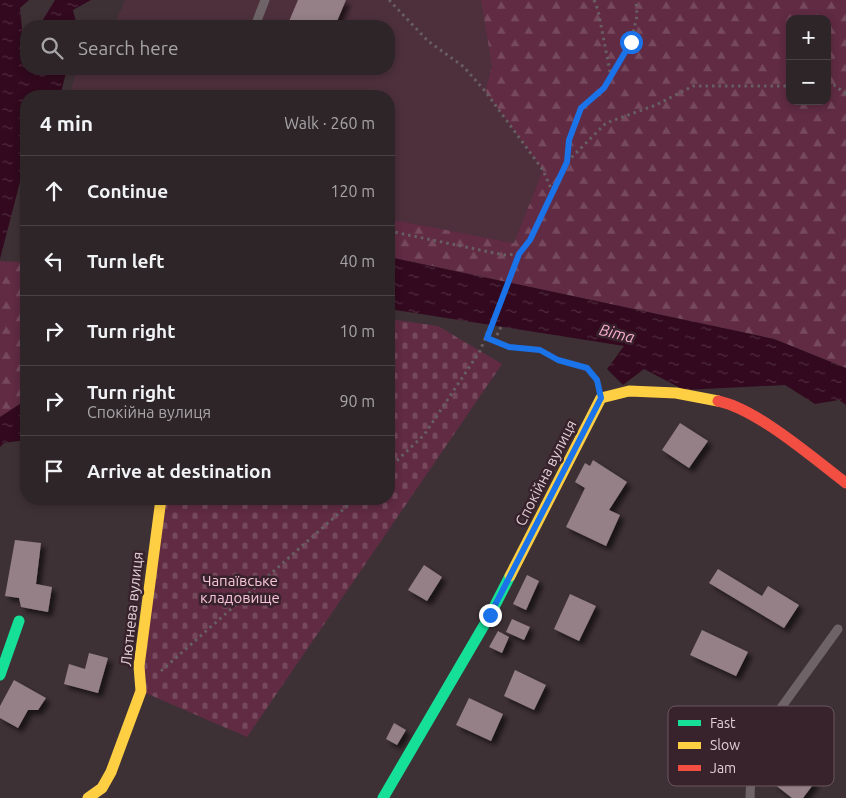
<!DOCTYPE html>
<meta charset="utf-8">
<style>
:root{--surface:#2e2528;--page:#362d30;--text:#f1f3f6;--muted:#a7a5a8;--line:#494245}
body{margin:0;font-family:Ubuntu,sans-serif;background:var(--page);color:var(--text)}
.controls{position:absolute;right:15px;top:15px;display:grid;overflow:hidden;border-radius:10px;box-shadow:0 2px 8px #0003}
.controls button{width:45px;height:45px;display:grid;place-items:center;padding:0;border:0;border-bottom:1px solid var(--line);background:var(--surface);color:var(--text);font:25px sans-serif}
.stop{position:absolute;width:15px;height:15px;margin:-11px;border:4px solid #1a73e8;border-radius:50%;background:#fff}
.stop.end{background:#1a73e8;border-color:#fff;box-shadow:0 1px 5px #0008}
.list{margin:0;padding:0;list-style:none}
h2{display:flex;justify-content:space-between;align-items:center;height:65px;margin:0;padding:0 20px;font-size:21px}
h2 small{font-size:16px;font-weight:400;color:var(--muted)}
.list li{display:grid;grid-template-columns:32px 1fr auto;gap:15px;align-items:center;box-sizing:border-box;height:70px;padding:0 20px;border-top:1px solid var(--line)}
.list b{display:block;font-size:19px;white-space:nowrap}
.list p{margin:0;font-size:16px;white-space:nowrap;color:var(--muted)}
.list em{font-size:16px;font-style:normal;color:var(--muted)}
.icon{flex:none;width:28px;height:28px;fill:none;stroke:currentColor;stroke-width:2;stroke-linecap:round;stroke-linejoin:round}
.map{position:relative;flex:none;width:846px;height:798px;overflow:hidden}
.search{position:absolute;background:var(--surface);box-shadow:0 2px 8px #0003;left:20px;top:20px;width:375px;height:55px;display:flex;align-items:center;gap:12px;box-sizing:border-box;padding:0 18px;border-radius:20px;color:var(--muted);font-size:19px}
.panel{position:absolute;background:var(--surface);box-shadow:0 2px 8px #0003;left:20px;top:90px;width:375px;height:415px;border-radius:20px}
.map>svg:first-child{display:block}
.built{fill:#4d303c}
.forest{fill:url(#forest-firs);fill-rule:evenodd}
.cemetery{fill:url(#cemetery-stones)}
.water{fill:url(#water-ripples)}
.building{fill:#958088;filter:url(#shadow)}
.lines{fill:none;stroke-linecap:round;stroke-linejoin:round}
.path{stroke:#685f62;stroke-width:3;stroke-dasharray:2.5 4;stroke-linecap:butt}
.lane{stroke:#6e6468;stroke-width:9}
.fast{stroke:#16e098;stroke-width:11}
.slow{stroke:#ffcf43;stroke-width:11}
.jam{stroke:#f24e42;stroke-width:11}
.route{stroke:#1a73e8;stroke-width:6}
.labels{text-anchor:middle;stroke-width:5;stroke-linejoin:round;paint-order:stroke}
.street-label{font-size:15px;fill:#e0d0d6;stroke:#38222b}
.park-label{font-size:15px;fill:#f6c4d7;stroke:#38222b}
.water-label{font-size:16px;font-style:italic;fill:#f7aecc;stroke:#38222b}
.key{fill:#38222b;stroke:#6a565e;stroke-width:1}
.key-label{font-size:14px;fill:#e0d0d6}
</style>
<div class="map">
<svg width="846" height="798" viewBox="0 0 846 798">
<defs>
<pattern id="forest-firs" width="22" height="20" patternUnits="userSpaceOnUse" patternTransform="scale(1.25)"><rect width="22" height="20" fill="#602b43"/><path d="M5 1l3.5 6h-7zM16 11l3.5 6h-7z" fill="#76495d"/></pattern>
<pattern id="cemetery-stones" width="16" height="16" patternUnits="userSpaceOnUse" patternTransform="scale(1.25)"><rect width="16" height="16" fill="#602b43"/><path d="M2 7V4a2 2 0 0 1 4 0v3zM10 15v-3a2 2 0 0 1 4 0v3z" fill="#76495d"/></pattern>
<pattern id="water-ripples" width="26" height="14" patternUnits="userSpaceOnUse" patternTransform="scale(1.25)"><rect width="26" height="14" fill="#32091e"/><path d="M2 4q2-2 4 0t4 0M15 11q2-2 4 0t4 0" fill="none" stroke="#4f2c3e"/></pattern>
<filter id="shadow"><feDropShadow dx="4.5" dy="4.5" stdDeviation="2.5" flood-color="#0009"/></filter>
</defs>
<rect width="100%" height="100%" fill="#3e3136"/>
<path class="built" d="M 125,0 L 481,0 L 492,66 L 485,91 L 543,170 L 514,243 L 389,219 L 389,96 L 69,96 L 77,69 L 389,69 L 389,26 L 90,26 L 116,21 Z"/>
<g class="forest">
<path d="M 481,0 L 846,0 L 846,368 L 774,339 L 389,257 L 389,219 L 514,243 L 543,170 L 485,91 L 492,66 ZM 790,19 L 827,19 L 827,101 L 790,101 Z"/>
<path d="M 26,260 L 26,400 L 0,417 L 0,261 L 20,262 Z"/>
</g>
<path class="cemetery" d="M 389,319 L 438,326 L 502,364 L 247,737 L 141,691 L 161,499 L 389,499 Z"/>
<g class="water">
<path d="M 0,0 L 29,0 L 20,8 L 24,48 L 26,46 L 26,69 L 67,69 L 60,96 L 26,96 L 26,176 L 20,182 L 0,259 Z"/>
<path d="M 55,0 L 91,0 L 73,10 L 77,26 L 39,26 Z"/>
<path d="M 389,257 L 774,339 L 846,368 L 846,405 L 839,400 L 815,404 L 785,385 L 684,390 L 644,369 L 623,385 L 607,369 L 624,346 L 389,309 Z"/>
<path d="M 26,400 L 26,440 L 4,443 L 0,447 L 0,417 Z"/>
</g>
<g class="building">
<path d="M 298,0 L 346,0 L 335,26 L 287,26 Z"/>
<path d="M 680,423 L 708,441 L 689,468 L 662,450 Z"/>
<path d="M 593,460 L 627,482 L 609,510 L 620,515 L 606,546 L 566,527 L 585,488 L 575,482 L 585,463 L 590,466 Z"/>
<path d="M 15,540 L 41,543 L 36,584 L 52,587 L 48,612 L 21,607 L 19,598 L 5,596 Z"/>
<path d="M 424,565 L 442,577 L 427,601 L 408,590 Z"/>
<path d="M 718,569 L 762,596 L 768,586 L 799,605 L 784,628 L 709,583 Z"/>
<path d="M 527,575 L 539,581 L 526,610 L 513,604 Z"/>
<path d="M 570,594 L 596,606 L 579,641 L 554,629 Z"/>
<path d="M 512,619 L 530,627 L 524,640 L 506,632 Z"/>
<path d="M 702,630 L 748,652 L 736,676 L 690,655 Z"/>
<path d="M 498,631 L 509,637 L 502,653 L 489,647 Z"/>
<path d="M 89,653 L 108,658 L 98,693 L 64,684 L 69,664 L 85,669 Z"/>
<path d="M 515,670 L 546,685 L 534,710 L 504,696 Z"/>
<path d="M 14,680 L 46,698 L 38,710 L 28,710 L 18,728 L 0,718 L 0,706 Z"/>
<path d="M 469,698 L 503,714 L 491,741 L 456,725 Z"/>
<path d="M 394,723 L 406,730 L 397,745 L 386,739 Z"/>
<path d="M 784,759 L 815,782 L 803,798 L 792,798 L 774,784 L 777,780 L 771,776 Z"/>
</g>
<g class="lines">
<g class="path">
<path d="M 389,0 L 428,41 L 464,67 L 485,91 L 543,170 L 552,191 L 530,240 L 519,254 L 480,351 L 424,435 L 389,468"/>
<path d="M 594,0 L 598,10 L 611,77"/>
<path d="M 827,86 L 834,85 L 846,94"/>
<path d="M 567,161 L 569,140 L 581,108 L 604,88 L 631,42 L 637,16 L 636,0"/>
<path d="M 552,191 L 567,162 L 606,123 L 656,105 L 693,86 L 790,86"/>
<path d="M 389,231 L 504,255 L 518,254"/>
<path d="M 487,338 L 509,347 L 540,349 L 558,360 L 587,368 L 596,378"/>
<path d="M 494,341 L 501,327"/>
<path d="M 161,671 L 355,499"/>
</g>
<g class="lane">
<path d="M 255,26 L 265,0"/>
<path d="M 750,798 L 752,748 L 838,629"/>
</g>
<g class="fast">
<path d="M 0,675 L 19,621"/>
<path d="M 383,798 L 490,615 L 510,576"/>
</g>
<g class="slow">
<path d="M 510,576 L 601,398 L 629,391 L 676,393 L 718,401"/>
<path d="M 88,798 L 102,788 L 111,772 L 141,691 L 139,666 L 161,499"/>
</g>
<path class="jam" d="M 718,401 C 757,409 813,458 846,483"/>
</g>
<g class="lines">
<path class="route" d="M 490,615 L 601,398 L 597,380 L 587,368 L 558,360 L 540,350 L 509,347 L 487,338 L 519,254 L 530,240 L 567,162 L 569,140 L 581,108 L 604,88 L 631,42"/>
</g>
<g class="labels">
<g class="street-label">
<text transform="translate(546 473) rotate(-63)" y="5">Спокійна вулиця</text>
<text transform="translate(132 609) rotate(-84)" y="5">Лютнева вулиця</text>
</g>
<g class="park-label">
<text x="240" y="586">Чапаївське<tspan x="240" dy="17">кладовище</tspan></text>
</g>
<g class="water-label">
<text transform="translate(617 333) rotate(14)" y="6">Віта</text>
</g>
</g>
<rect x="668" y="706" width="166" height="80" rx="8" class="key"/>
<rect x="678" y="720" width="23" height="6" fill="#16e098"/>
<rect x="678" y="742" width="23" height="7" fill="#ffcf43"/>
<rect x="678" y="765" width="23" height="6" fill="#f24e42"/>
<g class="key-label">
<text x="710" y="728">Fast</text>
<text x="710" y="750">Slow</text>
<text x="710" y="773">Jam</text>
</g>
</svg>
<div class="controls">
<button>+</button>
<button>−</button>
</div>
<div class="stop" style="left:631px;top:42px"></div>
<div class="stop end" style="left:490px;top:615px"></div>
<div class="search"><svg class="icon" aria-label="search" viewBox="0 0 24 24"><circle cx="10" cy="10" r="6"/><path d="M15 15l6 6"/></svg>Search here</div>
<section class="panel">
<h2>4 min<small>Walk · 260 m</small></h2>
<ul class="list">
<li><svg class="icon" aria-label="ahead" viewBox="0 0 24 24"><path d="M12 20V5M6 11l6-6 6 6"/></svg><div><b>Continue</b></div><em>120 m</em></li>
<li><svg class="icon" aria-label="left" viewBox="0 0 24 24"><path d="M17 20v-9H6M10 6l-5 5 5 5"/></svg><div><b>Turn left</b></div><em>40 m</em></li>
<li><svg class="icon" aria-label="right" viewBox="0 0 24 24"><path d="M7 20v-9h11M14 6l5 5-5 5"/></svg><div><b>Turn right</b></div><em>10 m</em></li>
<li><svg class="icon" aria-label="right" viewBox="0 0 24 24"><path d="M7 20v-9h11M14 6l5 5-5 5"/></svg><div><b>Turn right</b><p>Спокійна вулиця</p></div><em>90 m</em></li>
<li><svg class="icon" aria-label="arrive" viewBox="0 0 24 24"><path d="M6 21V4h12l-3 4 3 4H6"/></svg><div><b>Arrive at destination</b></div></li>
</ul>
</section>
</div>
